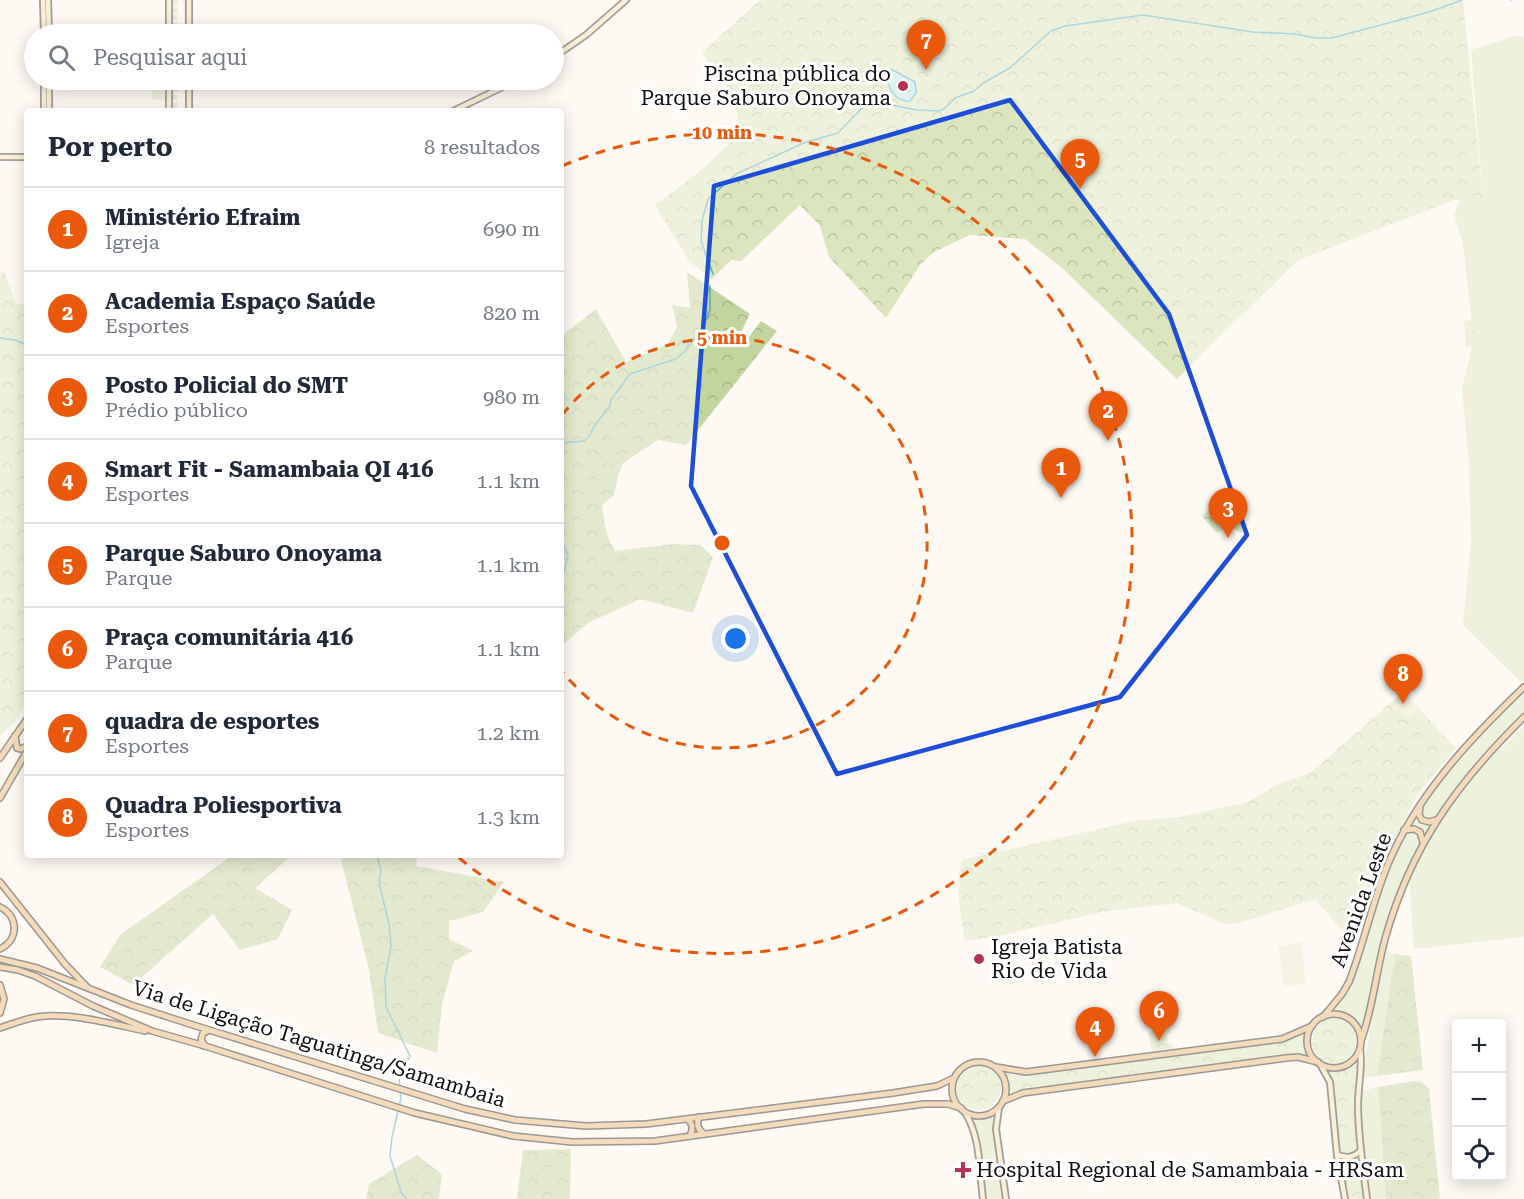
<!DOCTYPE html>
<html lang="pt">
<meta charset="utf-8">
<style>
:root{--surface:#fff;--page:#f6f6f7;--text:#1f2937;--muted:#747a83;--line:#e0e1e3;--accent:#ea580c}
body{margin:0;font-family:"Roboto Serif",serif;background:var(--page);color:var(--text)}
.controls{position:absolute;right:18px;bottom:18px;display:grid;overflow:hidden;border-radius:6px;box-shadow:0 3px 15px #0003}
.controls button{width:54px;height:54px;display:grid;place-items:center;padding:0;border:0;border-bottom:2px solid var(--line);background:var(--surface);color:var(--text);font:30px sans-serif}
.you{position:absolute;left:736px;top:639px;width:21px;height:21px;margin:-15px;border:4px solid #fff;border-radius:50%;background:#1a73e8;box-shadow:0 0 0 9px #1a73e833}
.badge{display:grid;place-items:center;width:39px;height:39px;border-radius:50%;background:var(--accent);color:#fff;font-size:20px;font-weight:700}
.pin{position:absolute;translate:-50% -50px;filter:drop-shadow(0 2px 3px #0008)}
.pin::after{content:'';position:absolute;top:32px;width:21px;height:18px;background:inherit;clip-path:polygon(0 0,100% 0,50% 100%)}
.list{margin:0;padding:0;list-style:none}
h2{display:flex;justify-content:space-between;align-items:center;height:78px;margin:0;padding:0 24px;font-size:26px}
h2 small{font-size:20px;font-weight:400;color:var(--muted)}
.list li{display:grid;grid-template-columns:39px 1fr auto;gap:18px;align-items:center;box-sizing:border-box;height:84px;padding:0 24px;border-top:2px solid var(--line)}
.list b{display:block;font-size:22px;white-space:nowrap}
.list p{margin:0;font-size:20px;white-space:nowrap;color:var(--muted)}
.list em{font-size:20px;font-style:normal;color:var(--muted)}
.icon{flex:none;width:33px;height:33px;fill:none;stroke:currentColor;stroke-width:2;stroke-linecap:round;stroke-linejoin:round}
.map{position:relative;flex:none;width:1524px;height:1199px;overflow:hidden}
.search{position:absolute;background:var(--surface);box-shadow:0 3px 15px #0003;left:24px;top:24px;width:540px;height:66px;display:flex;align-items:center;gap:15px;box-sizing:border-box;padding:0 21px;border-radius:33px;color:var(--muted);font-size:22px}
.panel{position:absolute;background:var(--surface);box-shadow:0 3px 15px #0003;left:24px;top:108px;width:540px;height:750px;border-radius:6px}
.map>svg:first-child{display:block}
.grass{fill:#dbe6be}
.forest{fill:url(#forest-crowns)}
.park{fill:url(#park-crowns)}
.pitch{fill:#eaeecf}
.water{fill:url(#water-ripples);stroke:#49abc1;stroke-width:1.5}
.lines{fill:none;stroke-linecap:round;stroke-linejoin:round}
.stream{stroke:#49abc1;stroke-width:1.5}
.primary-tunnel{stroke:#dad6d0;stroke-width:5;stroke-dasharray:5 2.5;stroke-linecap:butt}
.secondary-casing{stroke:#313131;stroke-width:8}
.primary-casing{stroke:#202020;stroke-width:8}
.secondary{stroke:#f8e2b4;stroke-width:4.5}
.primary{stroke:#ecb674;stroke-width:5}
.marked{fill:none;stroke:#1d4ed8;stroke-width:4.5;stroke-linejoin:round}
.ring{fill:none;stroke:#e8590c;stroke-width:3;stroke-dasharray:10 8}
.poi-dot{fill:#b33354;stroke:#fff;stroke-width:2}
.labels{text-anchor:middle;stroke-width:6;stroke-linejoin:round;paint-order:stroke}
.poi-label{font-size:21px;fill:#0f0f0f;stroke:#fff;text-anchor:start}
.street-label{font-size:21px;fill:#0f0f0f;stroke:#fff}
.centre{fill:#e8590c;stroke:#fff;stroke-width:3}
.ring-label{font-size:18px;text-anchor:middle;font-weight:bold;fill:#e8590c;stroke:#fff;stroke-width:6;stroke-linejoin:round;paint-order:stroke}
</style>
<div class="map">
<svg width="1524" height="1199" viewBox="0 0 1524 1199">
<defs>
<pattern id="forest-crowns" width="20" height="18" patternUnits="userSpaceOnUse" patternTransform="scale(1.5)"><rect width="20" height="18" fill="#c3d59f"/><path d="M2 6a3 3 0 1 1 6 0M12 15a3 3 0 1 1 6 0" fill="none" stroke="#a6b688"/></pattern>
<pattern id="park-crowns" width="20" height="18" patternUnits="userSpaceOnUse" patternTransform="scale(1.5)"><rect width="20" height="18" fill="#dbe6be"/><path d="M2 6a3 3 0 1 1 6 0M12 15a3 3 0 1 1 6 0" fill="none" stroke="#bbc4a2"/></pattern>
<pattern id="water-ripples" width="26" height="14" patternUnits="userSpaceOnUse" patternTransform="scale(1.5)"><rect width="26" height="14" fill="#bbe8f1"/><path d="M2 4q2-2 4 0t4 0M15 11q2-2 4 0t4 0" fill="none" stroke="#a0c6cd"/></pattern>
</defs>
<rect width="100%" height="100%" fill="#fef9f2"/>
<g class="grass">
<path d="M 1517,35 L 1524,37 L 1524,680 L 1521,682 L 1463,625 L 1471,543 L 1469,462 L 1462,389 L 1474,340 L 1463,244 L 1454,214 L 1460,200 L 1483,199 L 1471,50 Z"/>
<path d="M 1524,690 L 1524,714 L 1461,783 L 1435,817 L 1418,846 L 1385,937 L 1362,1038 C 1356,1020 1343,1011 1324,1016 L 1347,982 L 1390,865 L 1404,834 L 1420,806 L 1465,751 Z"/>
<path d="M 1524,726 L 1524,937 L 1414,949 L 1409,874 L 1458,791 Z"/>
<path d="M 1386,951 L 1395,954 L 1377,1076 L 1362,1078 L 1375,1001 Z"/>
<path d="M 1378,1087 L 1386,1199 L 1369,1199 L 1360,1122 L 1362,1091 Z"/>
<path d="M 997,1112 L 994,1126 L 1003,1199 L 985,1199 C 982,1177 982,1133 969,1115 L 979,1118 Z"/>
</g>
<g class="forest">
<path d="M 687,272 L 750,314 L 737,340 L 746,341 L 761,321 L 777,331 L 686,445 L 658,440 L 623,463 L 618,476 L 614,495 L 602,505 C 604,522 606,537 615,551 L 674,544 L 700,545 L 713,557 L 693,613 L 640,599 L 588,623 L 561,646 L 561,333 L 565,333 L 596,309 L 626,362 L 668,344 L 677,327 L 672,305 L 690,308 Z"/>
<path d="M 233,855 L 292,855 L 255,888 L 292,910 L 278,939 L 240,950 L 213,914 L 133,985 L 100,967 L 120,935 Z"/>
<path d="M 340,855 L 417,855 L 416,866 L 504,882 L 483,912 L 449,921 L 449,939 L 473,951 L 454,961 L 442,1004 L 437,1053 L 378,1033 L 369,970 Z"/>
<path d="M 1395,954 L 1411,956 L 1423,1070 L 1377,1076 Z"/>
<path d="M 1415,1081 L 1422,1082 L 1429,1089 L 1440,1199 L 1386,1199 L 1378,1087 Z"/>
<path d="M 571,1149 L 570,1199 L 517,1199 L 523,1150 Z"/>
<path d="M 417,1155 L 442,1174 L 439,1199 L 366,1199 L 369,1184 Z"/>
</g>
<g class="park">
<path d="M 760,0 L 1463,0 L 1483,200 L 1454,200 L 1298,260 L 1177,379 L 1062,268 L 1025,239 L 970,235 L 934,252 L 920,265 L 886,318 L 829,257 L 820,226 L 800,205 L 741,261 L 731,260 L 712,279 L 689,261 L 655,205 C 685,183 718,160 740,130 L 734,96 L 702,53 Z"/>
<path d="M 152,80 L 164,80 L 165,100 L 152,100 Z"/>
<path d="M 4,271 L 16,304 L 27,304 L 27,701 L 15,722 L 0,736 L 0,272 Z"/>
<path d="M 1474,320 L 1477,347 L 1466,346 L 1464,321 Z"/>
<path d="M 1222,498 L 1249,525 L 1241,533 C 1231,526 1226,526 1217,533 L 1202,516 Z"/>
<path d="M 1403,692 L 1456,748 L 1417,795 L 1390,848 L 1353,943 L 1315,899 L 1252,919 L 1227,925 L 1177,903 L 1101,912 L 994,937 L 965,941 C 961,915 954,885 962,860 L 1135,821 L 1180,817 L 1248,802 L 1278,784 L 1310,773 Z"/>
<circle cx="1335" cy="1041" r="23"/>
<path d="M 1169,1025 L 1171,1034 L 1167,1034 L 1168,1044 L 1172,1044 L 1173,1049 L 1152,1051 L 1148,1033 Z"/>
<path d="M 1308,1031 L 1306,1042 L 1310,1055 L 1298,1053 L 1282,1055 L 1039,1087 L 1009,1094 L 1009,1081 L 1006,1073 L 1014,1076 L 1024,1075 L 1276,1042 L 1298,1037 Z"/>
<path d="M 1360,1051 C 1354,1101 1358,1149 1364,1199 L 1344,1199 L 1329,1082 L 1321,1065 C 1338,1071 1351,1067 1360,1051 Z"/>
<circle cx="978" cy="1087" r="23"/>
</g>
<g class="pitch">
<path d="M 1406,694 L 1420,709 L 1410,719 L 1403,712 L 1401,714 L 1394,707 Z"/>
<path d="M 1302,942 L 1305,983 L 1284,986 L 1278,946 Z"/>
</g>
<path class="water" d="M 891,69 L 915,82 L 916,93 L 910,101 C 894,103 882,82 891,69 Z"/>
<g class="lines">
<g class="stream">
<path d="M 1511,0 L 1512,0"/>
<path d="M 713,274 L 701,241 L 702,221 L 708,199 L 736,174 L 806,142 L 838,133 L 861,109 L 875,102 L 917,110 L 939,111 L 944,109 L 955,98 L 974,91 L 983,83 L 1010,68 L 1051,31 L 1065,26 L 1143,15 L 1253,32 L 1295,34 L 1316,38 L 1332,38 L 1429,12 L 1462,0"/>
<path d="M 0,338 L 15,340 L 27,345"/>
<path d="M 561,443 L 584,441 L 589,437 L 594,426 L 610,406 L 611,400 L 630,374 L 676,359 L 685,351 L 703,327 L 710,310 L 710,286"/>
<path d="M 561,539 L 568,555 L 561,584"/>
<path d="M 377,855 L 381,871 L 379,883 L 389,924 L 391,947 L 385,978 L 386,1007 L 410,1056 L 399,1078 L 400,1086"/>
<path d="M 400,1091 L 401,1098 L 392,1137 L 390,1156 L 401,1192 L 407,1199"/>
</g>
<g class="primary-tunnel">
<path d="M 175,0 L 175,34"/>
<path d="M 186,0 L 187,34"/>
<path d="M 175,80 L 175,111"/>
</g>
<defs>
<g id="secondary">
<path d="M 43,0 L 44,34"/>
<path d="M 48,0 L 49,34"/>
<path d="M 169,34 L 169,0"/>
<path d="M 189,34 L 189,0"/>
<path d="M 554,57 L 586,35 L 626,0"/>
<path d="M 44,80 L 44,111"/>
<path d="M 169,80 L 169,111"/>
<path d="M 49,111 L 49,80"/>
<path d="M 189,111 L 189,80"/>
<path d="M 453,111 L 517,80"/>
<path d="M 0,157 L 27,157"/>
<path d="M 1360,1048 C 1363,1067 1358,1086 1358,1105 C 1358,1136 1363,1168 1367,1199"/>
<path d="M 1320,1064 L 1330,1082 L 1337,1155 L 1345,1199"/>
<path d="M 999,1107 L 996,1129 L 1006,1199"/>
<path d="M 964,1111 C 981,1136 979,1170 983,1199"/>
<path d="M 1337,1155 C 1347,1158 1353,1158 1360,1151"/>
</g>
<g id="primary">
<path d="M 15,736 L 17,748 L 21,749 L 27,746"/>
<path d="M 0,758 L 27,719"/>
<path d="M 0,798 L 27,751"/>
<path d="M 1420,806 L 1419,815 L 1422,820 L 1429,822 L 1436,820"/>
<path d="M 1404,830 L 1414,829 L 1420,832 L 1423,842"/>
<path d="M 0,882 L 65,964 L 87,987"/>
<path d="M 0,907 C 19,916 19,940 0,949"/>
<path d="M 0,959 L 37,968 L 131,1005 L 193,1025 L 465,1109 L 515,1120 L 586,1126 L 646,1124 L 893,1093 L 937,1086 L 954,1078"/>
<path d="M 0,967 L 18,970 L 35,976 L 93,1006 L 152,1031 L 205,1046 L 415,1113 L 513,1136 L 572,1142 L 655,1141 L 924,1104 L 948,1104 L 961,1108"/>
<path d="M 0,985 L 4,999 L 0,1013"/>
<circle cx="1334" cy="1041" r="27"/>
<path d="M 1323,1017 L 1342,994 L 1349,982 C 1364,943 1372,903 1388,864 C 1417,795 1470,739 1524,687"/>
<path d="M 0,1028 C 12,1024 24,1019 37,1017 C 70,1012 112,1024 145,1031"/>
<path d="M 1361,1041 C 1373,1008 1376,972 1385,939 C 1411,846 1456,784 1524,717"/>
<path d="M 205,1046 L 201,1040 L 203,1033 L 208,1031"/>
<circle cx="979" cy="1089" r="27"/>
<path d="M 996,1067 L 1026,1072 L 1282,1039 L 1312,1026"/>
<path d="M 1003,1101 L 1023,1093 L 1286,1058 L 1298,1057 L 1318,1062"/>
<path d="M 699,1117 C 696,1125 698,1129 704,1134"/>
<path d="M 687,1119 C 693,1123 693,1130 690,1136"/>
</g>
</defs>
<use href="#secondary" class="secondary-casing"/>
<use href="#primary" class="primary-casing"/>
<use href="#secondary" class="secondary"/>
<use href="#primary" class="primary"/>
</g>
<path d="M0 0H1524V1199H0ZM 1010,100 L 1169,314 L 1247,535 L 1120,697 L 837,774 L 691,486 L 714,186 Z" fill="#fef9f2" fill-opacity=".55" fill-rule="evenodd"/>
<path class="marked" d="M 1010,100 L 1169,314 L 1247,535 L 1120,697 L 837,774 L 691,486 L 714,186 Z"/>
<g class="ring">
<path d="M562 415A205 205 0 1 1 562 671"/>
<path d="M562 166A410 410 0 1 1 458 857"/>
</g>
<g class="poi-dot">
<circle cx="903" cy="86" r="6"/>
<circle cx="979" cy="959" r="6"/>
<path d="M960 1161h6v6h6v6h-6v6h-6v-6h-6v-6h6z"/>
</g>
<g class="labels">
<g class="poi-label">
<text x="891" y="81" text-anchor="end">Piscina pública do<tspan x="891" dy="24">Parque Saburo Onoyama</tspan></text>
<text x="991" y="954">Igreja Batista<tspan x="991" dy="24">Rio de Vida</tspan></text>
<text x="976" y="1177">Hospital Regional de Samambaia - HRSam</text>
</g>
<g class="street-label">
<text transform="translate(1361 900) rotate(-70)" y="7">Avenida Leste</text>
<text transform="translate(319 1044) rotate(17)" y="7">Via de Ligação Taguatinga/Samambaia</text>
</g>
</g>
<circle cx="722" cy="543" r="9" class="centre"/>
<g class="ring-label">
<text x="722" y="139">10 min</text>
<text x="722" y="344">5 min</text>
</g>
</svg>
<div class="controls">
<button>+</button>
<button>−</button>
<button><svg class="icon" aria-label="locate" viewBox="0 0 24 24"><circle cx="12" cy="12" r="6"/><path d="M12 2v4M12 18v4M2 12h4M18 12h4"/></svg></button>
</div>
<div class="you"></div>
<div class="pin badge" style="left:1061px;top:498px">1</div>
<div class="pin badge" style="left:1108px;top:441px">2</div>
<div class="pin badge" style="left:1228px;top:538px">3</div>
<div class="pin badge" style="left:1095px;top:1057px">4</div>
<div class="pin badge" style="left:1080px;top:189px">5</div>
<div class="pin badge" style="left:1159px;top:1041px">6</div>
<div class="pin badge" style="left:926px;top:70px">7</div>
<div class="pin badge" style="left:1403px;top:704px">8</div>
<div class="search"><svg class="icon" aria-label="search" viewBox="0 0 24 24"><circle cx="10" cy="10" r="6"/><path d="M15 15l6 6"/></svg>Pesquisar aqui</div>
<section class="panel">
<h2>Por perto<small>8 resultados</small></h2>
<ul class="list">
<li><span class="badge">1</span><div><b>Ministério Efraim</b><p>Igreja</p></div><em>690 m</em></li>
<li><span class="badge">2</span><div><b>Academia Espaço Saúde</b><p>Esportes</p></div><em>820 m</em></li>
<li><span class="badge">3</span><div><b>Posto Policial do SMT</b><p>Prédio público</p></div><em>980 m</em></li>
<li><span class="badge">4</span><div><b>Smart Fit - Samambaia QI 416</b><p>Esportes</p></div><em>1.1 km</em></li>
<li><span class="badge">5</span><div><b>Parque Saburo Onoyama</b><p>Parque</p></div><em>1.1 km</em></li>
<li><span class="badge">6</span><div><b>Praça comunitária 416</b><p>Parque</p></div><em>1.1 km</em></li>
<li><span class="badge">7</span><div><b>quadra de esportes</b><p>Esportes</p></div><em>1.2 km</em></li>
<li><span class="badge">8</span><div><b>Quadra Poliesportiva</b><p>Esportes</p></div><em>1.3 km</em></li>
</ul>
</section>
</div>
